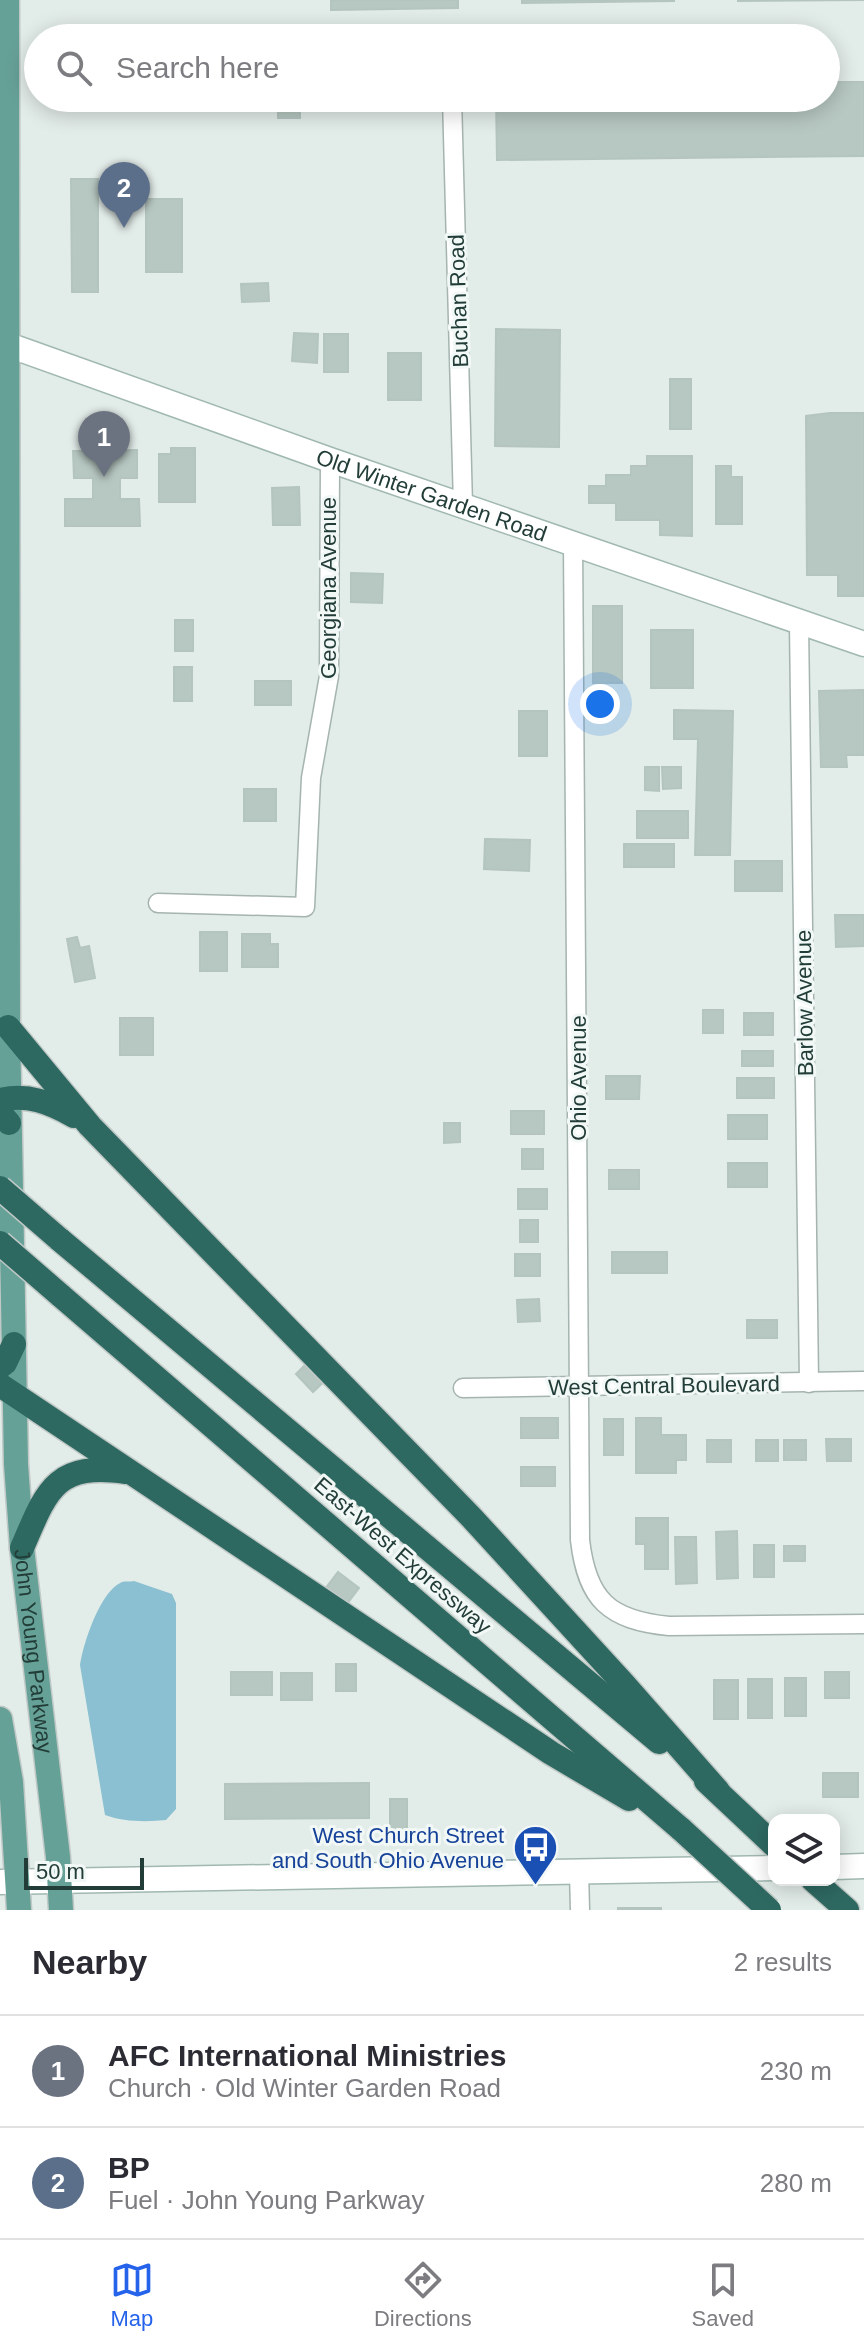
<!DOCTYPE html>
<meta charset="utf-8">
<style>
:root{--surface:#fff;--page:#f2f2f3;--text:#2b2b33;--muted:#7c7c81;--line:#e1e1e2;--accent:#2563eb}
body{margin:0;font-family:Helvetica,sans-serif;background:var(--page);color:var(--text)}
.controls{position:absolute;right:24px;bottom:24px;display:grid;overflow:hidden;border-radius:16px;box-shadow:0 4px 20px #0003}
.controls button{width:72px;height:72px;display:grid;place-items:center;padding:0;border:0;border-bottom:2px solid var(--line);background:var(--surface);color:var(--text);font:40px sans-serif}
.scale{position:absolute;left:24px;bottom:20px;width:120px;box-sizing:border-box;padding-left:8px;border:4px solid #223d38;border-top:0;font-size:22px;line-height:28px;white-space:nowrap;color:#223d38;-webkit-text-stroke:6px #f2f8f6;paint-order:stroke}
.you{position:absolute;left:600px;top:704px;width:28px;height:28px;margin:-20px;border:6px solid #fff;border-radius:50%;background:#1a73e8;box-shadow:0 0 0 12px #1a73e833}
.badge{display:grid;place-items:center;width:52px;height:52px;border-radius:50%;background:var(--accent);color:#fff;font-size:26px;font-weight:700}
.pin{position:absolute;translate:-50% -66px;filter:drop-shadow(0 2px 4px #0008)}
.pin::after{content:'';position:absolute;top:42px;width:28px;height:24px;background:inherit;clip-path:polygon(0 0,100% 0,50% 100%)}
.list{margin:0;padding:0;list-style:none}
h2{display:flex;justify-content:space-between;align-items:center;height:104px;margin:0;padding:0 32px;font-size:34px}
h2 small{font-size:26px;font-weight:400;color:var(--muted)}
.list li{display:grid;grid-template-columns:52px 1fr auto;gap:24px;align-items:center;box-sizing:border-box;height:112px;padding:0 32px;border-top:2px solid var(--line)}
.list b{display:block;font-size:30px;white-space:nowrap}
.list p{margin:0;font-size:26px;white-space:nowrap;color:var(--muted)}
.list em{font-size:26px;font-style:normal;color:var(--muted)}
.icon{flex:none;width:44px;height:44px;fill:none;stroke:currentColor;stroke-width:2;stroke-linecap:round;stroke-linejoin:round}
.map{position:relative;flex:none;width:864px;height:1910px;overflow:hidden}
.search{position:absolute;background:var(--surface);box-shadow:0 4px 20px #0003;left:24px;right:24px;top:24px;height:88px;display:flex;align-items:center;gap:20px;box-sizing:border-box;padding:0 28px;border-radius:44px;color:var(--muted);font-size:30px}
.sheet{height:328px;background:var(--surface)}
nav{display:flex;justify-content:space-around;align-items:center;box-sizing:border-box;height:112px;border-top:2px solid var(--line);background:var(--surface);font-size:22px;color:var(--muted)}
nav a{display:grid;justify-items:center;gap:4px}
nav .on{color:var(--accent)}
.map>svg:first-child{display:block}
.water{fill:#8ac0d1}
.building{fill:#b7c7c1;stroke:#b4c5c0;stroke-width:2}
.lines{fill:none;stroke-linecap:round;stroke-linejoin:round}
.street-casing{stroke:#a5b4b0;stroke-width:21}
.secondary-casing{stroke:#a0b8b1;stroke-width:27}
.primary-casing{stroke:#c1c9c7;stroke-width:27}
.highway-casing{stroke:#c1c9c7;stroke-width:27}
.street{stroke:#fff;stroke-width:18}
.secondary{stroke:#fff;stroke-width:24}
.primary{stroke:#66a197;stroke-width:24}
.highway{stroke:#2e6961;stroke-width:24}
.highway-bridge-casing{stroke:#c1c9c7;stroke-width:27;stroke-linecap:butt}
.highway-bridge{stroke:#2e6961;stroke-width:24}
.labels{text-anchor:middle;stroke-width:6;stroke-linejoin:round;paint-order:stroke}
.street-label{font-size:22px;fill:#223d38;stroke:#f2f8f6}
.transit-label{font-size:22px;fill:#164399;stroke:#f2f8f6;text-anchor:end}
</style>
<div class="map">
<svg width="864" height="1910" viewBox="0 0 864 1910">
<rect width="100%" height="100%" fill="#e2ece8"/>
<path class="water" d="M 134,1581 L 172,1594 L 176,1603 L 176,1809 L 166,1820 C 146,1822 124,1822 105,1815 L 80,1665 C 83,1644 100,1591 122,1582 C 125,1581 130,1582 134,1581 Z"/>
<g class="building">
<path d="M 331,0 L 458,0 L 458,8 L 331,10 Z"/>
<path d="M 522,0 L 674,0 L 674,1 L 522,3 Z"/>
<path d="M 738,0 L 864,0 L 738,1 Z"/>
<path d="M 826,82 L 864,82 L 864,156 L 497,160 L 496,98 L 826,98 Z"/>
<rect x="278" y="98" width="22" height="20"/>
<path d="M 71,179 L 98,179 L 98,292 L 72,292 Z"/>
<rect x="146" y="199" width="36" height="73"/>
<path d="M 268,283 L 269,301 L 242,302 L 241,284 Z"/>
<path d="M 496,329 L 560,330 L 559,447 L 495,446 Z"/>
<path d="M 294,333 L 318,334 L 317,363 L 292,361 Z"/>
<rect x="324" y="334" width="24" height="38"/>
<rect x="388" y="353" width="33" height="47"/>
<rect x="670" y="379" width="21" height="50"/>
<path d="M 830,413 L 864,413 L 864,596 L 838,596 L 838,575 L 807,575 L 806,416 Z"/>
<path d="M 171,448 L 195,448 L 195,502 L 159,502 L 159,454 L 171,454 Z"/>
<path d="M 137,450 L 137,478 L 120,478 L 120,499 L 139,499 L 140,526 L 65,526 L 65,499 L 93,499 L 93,478 L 74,478 L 73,451 Z"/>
<path d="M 647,456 L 692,456 L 692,536 L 660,535 L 660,520 L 616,520 L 616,503 L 589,503 L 589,486 L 606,486 L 606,475 L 631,475 L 631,466 L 647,466 Z"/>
<path d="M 716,466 L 731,466 L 731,477 L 742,477 L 742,524 L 716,524 Z"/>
<path d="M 299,487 L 300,525 L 273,525 L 272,488 Z"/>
<path d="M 351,573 L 383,574 L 382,603 L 351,602 Z"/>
<rect x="593" y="606" width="29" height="77"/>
<rect x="175" y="620" width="18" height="31"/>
<rect x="651" y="630" width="42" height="58"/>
<rect x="174" y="667" width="18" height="34"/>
<rect x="255" y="681" width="36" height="24"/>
<path d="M 864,690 L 864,755 L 846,755 L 847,767 L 821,767 L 819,691 Z"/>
<path d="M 674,710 L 733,711 L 730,855 L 695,855 L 698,739 L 674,739 Z"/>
<rect x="519" y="711" width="28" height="45"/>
<path d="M 645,767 L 659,767 L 659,791 L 645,790 Z"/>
<path d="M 662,767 L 681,767 L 681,788 L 663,789 Z"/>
<rect x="244" y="789" width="32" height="32"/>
<rect x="637" y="811" width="51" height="27"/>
<path d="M 485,839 L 530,840 L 529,871 L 484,869 Z"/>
<rect x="624" y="844" width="50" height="23"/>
<rect x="735" y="861" width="47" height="30"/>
<path d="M 835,915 L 864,915 L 864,946 L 836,947 Z"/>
<rect x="200" y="932" width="27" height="39"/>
<path d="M 242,934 L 270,934 L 270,944 L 278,944 L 278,967 L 242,967 Z"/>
<path d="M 77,937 L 80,948 L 89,946 L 95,978 L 75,982 L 67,939 Z"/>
<rect x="703" y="1010" width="20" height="23"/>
<rect x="744" y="1013" width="29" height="22"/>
<rect x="120" y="1018" width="33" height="37"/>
<rect x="742" y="1051" width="31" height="15"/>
<path d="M 606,1076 L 640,1076 L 639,1099 L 606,1099 Z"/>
<rect x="737" y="1078" width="37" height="20"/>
<rect x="511" y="1111" width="33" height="23"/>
<rect x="728" y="1115" width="39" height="24"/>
<path d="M 444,1123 L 460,1123 L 460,1142 L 444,1143 Z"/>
<rect x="522" y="1149" width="21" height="20"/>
<rect x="728" y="1163" width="39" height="24"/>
<rect x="609" y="1170" width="30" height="19"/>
<rect x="518" y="1189" width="29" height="20"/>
<rect x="520" y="1220" width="18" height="22"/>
<rect x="612" y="1252" width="55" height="21"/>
<rect x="515" y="1254" width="25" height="22"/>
<path d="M 539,1299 L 540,1321 L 518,1322 L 517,1300 Z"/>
<rect x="747" y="1320" width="30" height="18"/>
<path d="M 311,1359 L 329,1377 L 313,1392 L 296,1374 Z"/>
<rect x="521" y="1418" width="37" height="20"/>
<path d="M 636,1418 L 661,1418 L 661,1435 L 686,1435 L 686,1460 L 676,1460 L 676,1473 L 636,1473 Z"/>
<rect x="604" y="1419" width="19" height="36"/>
<path d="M 826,1439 L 851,1439 L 851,1461 L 827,1461 Z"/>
<rect x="707" y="1440" width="24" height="22"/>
<rect x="756" y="1440" width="22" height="21"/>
<rect x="784" y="1440" width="22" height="20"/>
<rect x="521" y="1467" width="34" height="19"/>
<path d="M 636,1518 L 668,1518 L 668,1569 L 645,1569 L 645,1544 L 636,1544 Z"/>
<path d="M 737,1531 L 738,1578 L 717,1579 L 716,1532 Z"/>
<path d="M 675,1537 L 696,1537 L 697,1583 L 676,1584 Z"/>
<rect x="754" y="1545" width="20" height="32"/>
<rect x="784" y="1546" width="21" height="15"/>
<path d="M 338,1572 L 359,1588 L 347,1604 L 325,1589 Z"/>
<rect x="336" y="1664" width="20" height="27"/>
<rect x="231" y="1672" width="41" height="23"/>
<rect x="825" y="1672" width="24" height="26"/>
<rect x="281" y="1673" width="31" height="27"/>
<rect x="785" y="1678" width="21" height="38"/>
<rect x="748" y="1679" width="24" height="39"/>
<rect x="714" y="1680" width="24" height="39"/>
<rect x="823" y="1773" width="35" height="24"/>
<path d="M 369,1783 L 369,1818 L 225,1819 L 225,1784 Z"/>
<rect x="390" y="1799" width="17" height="41"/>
<rect x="618" y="1908" width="43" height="2"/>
</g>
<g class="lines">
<defs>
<g id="street">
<path d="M 452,98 L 463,505"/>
<path d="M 573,543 L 580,1540 C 587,1600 609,1620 669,1626 L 864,1624"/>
<path d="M 799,623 L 809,1383"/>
<path d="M 158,903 L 305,907 L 311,778 L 329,676 L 330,460"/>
<path d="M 463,1388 L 864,1381"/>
<path d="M 579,1871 L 580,1910"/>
</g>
<g id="secondary">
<path id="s1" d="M 0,342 L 330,460 L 864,644"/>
<path d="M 834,1867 L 864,1866"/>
<path d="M 0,1882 L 774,1868"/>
</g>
<g id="primary">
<path id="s2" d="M 7,0 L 8,1027 L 16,1464 L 22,1548 L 58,1857 L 61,1910"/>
<path d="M 0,1719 L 11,1782 L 19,1910"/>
</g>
<g id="highway">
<path d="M 8,1027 L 90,1126 L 471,1517 L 623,1683 L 718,1791"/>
<path d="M 0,1100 C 27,1093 51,1103 74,1116"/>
<path d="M 0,1113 L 9,1123"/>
<path d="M 59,1239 L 659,1742"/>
<path d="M 60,1295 L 682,1830"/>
<path d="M 0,1367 L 5,1363 L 14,1344"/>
<path d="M 0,1385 L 551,1753 L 629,1799"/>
<path d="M 22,1548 C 47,1490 55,1462 126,1472"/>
<path d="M 706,1781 L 774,1845"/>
<path d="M 813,1880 L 847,1910"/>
</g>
</defs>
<use href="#street" class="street-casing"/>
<use href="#secondary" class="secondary-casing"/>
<use href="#primary" class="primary-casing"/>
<use href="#highway" class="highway-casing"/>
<use href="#street" class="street"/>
<use href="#secondary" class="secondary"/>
<use href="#primary" class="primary"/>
<use href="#highway" class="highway"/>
<defs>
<g id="highway-bridge">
<path d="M 0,1188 L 59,1239"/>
<path d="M 0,1243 L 60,1295"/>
<path d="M 682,1830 L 769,1910"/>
</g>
</defs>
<use href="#highway-bridge" class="highway-bridge-casing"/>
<use href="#highway-bridge" class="highway-bridge"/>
</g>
<defs>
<symbol id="bus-pin" viewBox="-11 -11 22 30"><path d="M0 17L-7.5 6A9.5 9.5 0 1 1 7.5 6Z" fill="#1a4fb4" stroke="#f2f8f6"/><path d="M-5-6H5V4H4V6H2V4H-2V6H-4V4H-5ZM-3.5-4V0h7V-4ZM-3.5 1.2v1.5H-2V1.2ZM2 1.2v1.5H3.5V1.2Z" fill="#fff"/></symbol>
</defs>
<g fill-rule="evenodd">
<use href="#bus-pin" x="510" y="1822" width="51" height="69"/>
</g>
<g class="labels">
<g class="street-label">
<text transform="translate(458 301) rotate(-92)" y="8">Buchan Road</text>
<text dy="8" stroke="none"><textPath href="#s1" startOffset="458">Old Winter Garden Road</textPath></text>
<text transform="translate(328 588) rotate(-90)" y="8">Georgiana Avenue</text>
<text transform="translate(804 1003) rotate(-91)" y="8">Barlow Avenue</text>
<text transform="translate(578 1078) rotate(-90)" y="8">Ohio Avenue</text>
<text transform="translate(664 1385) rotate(-1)" y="8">West Central Boulevard</text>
<text transform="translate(403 1555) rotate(41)" y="8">East-West Expressway</text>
<text dy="8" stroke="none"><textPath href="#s2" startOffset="1652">John Young Parkway</textPath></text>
</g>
<g class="transit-label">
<text x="504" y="1843">West Church Street<tspan x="504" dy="25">and South Ohio Avenue</tspan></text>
</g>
</g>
</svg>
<div class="controls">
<button><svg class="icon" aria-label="layers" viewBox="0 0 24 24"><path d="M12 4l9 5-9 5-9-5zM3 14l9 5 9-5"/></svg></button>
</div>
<div class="scale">50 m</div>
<div class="you"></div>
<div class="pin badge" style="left:104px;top:477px;background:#6b7280">1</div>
<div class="pin badge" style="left:124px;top:228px;background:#5c6f8a">2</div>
<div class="search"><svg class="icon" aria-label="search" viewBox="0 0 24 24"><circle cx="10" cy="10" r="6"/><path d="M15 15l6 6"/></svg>Search here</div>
</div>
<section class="sheet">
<h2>Nearby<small>2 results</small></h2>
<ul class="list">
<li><span class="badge" style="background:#6b7280">1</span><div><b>AFC International Ministries</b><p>Church · Old Winter Garden Road</p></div><em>230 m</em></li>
<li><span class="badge" style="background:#5c6f8a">2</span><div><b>BP</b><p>Fuel · John Young Parkway</p></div><em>280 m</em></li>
</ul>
</section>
<nav>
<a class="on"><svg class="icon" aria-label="map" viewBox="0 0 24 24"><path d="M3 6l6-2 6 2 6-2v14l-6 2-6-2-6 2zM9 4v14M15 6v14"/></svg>Map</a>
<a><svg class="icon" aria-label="directions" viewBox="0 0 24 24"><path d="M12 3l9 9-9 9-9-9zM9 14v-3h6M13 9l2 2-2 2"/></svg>Directions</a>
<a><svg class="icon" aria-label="saved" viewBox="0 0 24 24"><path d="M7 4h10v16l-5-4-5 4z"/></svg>Saved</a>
</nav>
